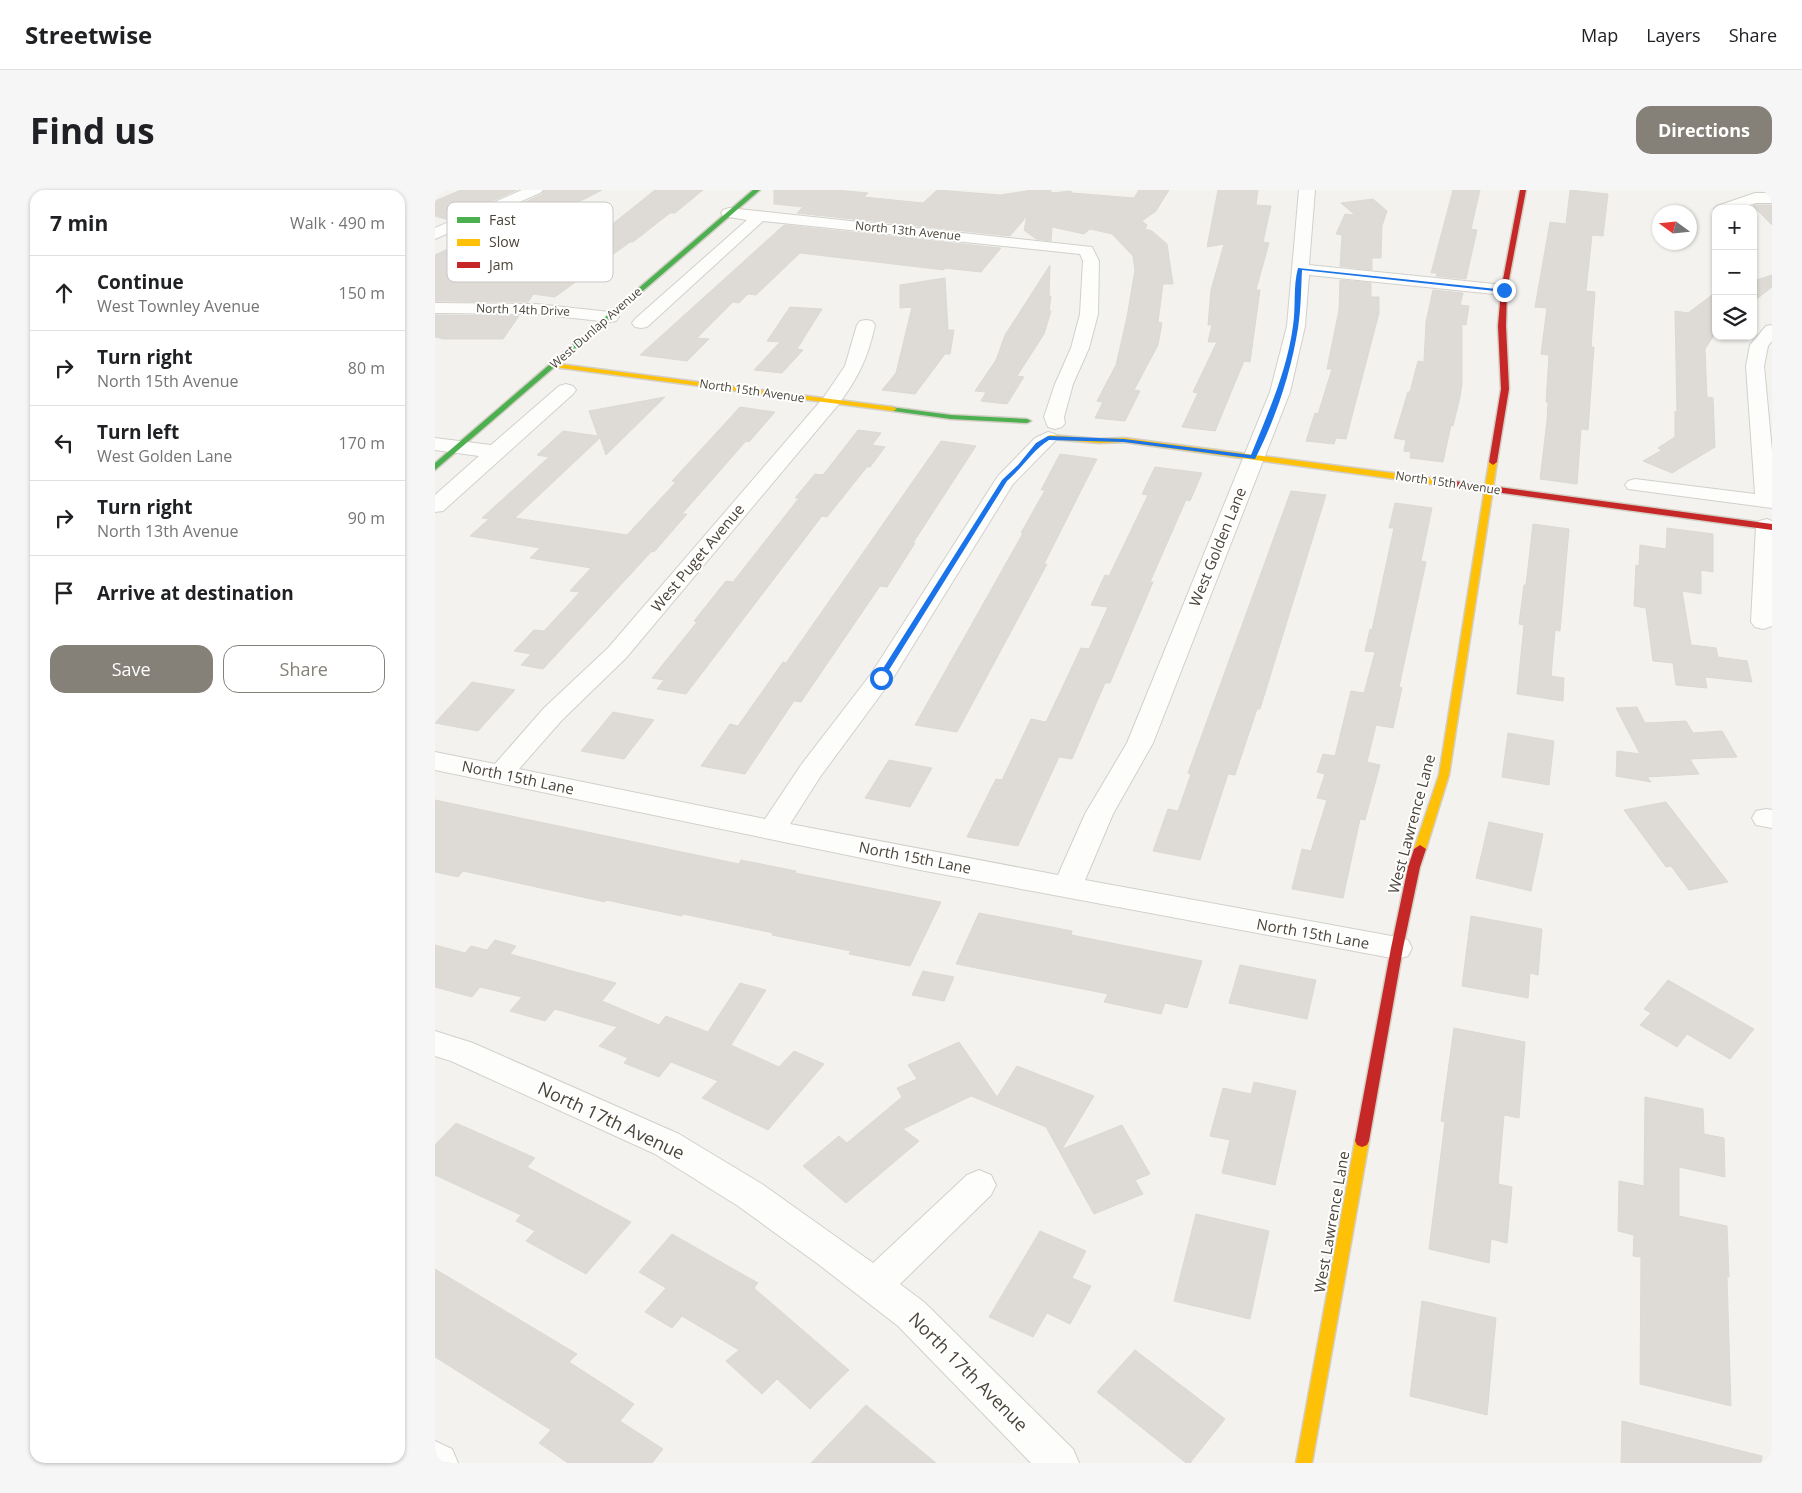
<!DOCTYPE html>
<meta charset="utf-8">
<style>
:root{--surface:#fff;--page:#f6f6f6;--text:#202124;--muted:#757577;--line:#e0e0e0;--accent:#868178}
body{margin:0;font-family:"Open Sans",sans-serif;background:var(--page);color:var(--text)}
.controls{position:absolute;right:15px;top:15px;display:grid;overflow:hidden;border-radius:10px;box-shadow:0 1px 4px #0004}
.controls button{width:45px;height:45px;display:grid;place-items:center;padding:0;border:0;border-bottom:1px solid var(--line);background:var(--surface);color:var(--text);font:25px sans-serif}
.compass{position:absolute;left:1217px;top:15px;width:45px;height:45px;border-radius:50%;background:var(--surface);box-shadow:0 1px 4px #0004;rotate:285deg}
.stop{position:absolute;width:15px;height:15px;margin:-11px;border:4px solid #1a73e8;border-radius:50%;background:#fff}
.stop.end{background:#1a73e8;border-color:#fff;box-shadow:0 1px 5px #0008}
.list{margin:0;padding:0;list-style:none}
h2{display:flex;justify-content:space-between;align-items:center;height:65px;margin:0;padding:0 20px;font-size:21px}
h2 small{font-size:16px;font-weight:400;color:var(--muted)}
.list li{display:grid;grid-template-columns:32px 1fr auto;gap:15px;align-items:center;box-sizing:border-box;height:75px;padding:0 20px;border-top:1px solid var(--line)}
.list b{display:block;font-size:19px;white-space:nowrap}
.list p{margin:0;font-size:16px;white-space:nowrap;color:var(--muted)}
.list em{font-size:16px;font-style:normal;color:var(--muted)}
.actions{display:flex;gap:10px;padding:15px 20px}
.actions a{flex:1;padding:11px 0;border:1px solid var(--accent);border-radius:15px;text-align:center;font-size:18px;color:var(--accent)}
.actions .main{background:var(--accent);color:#fff}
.icon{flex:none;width:28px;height:28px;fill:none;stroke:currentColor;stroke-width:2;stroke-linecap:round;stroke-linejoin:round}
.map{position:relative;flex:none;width:1337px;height:1273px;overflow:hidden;border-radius:15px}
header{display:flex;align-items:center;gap:30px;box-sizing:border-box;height:70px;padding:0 25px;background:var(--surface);border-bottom:1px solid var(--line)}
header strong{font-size:24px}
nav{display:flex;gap:28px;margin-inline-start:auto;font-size:18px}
.intro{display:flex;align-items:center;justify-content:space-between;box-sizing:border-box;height:120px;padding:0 30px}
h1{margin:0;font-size:35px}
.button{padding:12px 22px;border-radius:15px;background:var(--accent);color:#fff;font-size:18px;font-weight:700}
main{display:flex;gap:30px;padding:0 30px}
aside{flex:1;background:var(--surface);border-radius:15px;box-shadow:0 1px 4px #0004}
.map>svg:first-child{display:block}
.building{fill:#dedbd6;stroke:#dcd9d4}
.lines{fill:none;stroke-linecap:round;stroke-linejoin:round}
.street-casing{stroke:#d2d0cb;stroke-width:2}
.fast-casing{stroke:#d3cfc5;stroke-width:3}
.slow-casing{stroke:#d3cfc5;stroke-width:3}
.jam-casing{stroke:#d3cfc5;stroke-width:3}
.street{fill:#fdfdfc;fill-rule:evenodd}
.fast{fill:#4caf50;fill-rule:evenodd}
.slow{fill:#ffc107;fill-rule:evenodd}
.jam{fill:#c62828;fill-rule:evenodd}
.route{fill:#1a73e8}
.labels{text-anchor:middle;stroke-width:4;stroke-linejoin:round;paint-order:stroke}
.far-street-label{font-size:12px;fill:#4b4439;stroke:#fff}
.street-label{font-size:15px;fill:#4b4439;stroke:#fff}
.near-street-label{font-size:18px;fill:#4b4439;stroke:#fff}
.key{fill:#fff;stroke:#c9c7c4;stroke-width:1}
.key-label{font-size:14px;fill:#4b4439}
</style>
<header>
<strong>Streetwise</strong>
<nav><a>Map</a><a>Layers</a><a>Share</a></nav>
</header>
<div class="intro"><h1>Find us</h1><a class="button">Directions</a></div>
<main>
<aside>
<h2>7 min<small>Walk · 490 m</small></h2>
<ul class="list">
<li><svg class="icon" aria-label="ahead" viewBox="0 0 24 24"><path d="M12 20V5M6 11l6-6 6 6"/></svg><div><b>Continue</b><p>West Townley Avenue</p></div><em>150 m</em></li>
<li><svg class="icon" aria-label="right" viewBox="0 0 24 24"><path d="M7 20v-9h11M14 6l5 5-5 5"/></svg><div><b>Turn right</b><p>North 15th Avenue</p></div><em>80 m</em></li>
<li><svg class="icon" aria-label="left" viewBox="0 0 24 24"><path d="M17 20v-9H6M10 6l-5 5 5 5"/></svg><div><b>Turn left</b><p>West Golden Lane</p></div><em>170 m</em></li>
<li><svg class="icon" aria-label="right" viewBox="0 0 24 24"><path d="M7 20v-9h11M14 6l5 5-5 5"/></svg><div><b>Turn right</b><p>North 13th Avenue</p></div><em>90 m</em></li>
<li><svg class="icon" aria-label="arrive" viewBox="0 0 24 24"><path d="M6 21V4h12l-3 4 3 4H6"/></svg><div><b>Arrive at destination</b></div></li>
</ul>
<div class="actions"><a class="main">Save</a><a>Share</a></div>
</aside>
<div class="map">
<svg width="1337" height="1273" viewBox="0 0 1337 1273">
<rect width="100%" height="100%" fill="#f4f2ee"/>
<g class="building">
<path d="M 26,0 L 82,0 L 14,30 L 0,26 L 0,11 Z"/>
<path d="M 110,0 L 167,0 L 89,40 L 102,44 L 32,78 L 103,86 L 146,55 L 155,52 L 220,0 L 268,0 L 240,23 L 235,23 L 198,52 L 195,52 L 120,107 L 98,104 L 93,112 L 0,111 L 0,65 L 53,40 L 35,36 L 106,5 Z"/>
<path d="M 339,0 L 401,0 L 433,3 L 429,7 L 488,13 L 502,0 L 565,5 L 598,0 L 615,0 L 617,3 L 636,1 L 637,3 L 699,8 L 704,0 L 734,0 L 721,21 L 707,31 L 712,35 L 710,39 L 717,41 L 732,54 L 738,94 L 728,94 L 723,132 L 727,133 L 723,155 L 699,200 L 705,201 L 690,231 L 660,228 L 668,212 L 662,211 L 681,175 L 692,127 L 700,80 L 698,66 L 677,44 L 655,39 L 649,44 L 617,37 L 616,51 L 601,49 L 589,40 L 592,26 L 575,46 L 362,23 L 368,17 L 339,14 Z"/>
<path d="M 783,0 L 823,0 L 821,15 L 836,16 L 828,52 L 834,53 L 821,100 L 825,100 L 815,172 L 809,171 L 780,241 L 747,237 L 763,203 L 758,202 L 782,152 L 773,152 L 777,135 L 773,135 L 776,100 L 789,54 L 772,57 Z"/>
<path d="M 1018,0 L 1045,0 L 1036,39 L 1042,40 L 1031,89 L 1001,86 L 1002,83 L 996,83 Z"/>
<path d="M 1135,0 L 1173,4 L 1168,46 L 1157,45 L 1151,101 L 1160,102 L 1156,157 L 1159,157 L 1153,240 L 1146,239 L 1142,294 L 1105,289 L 1112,231 L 1113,212 L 1111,212 L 1114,165 L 1106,164 L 1112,118 L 1100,117 L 1115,32 L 1131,34 Z"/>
<path d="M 938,9 L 952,21 L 947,36 L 946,68 L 937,68 L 937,80 L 905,76 L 907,45 L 901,44 L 910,24 L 920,25 L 906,13 Z"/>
<path d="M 1321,15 L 1337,15 L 1337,35 L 1318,16 Z"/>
<path d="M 349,35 L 566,58 L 546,82 L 509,78 L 509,80 L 365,63 L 321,105 L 313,104 L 304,113 L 298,112 L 262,148 L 274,149 L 252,171 L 205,165 Z"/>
<path d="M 615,75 L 614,106 L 616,106 L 614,121 L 616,121 L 609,144 L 582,186 L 589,187 L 572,214 L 546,211 L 551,202 L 540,201 L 561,170 L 570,145 Z"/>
<path d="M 1337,85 L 1337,97 L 1318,112 L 1318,91 Z"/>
<path d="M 510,88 L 513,140 L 519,140 L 515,164 L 510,164 L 480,204 L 447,200 L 461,183 L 477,117 L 465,118 L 465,95 Z"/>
<path d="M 905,90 L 936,93 L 936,107 L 944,107 L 944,123 L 911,249 L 901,248 L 899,254 L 871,251 L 880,223 L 883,224 L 897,179 L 892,179 L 904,120 Z"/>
<path d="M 998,100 L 1028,103 L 1025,115 L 1034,116 L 1031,135 L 1027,134 L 1027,194 L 1025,207 L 1018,236 L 1016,235 L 1008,272 L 975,268 L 976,262 L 969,261 L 971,250 L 959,248 L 973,202 L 975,202 L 983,171 L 989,172 L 991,132 Z"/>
<path d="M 1281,102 L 1281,142 L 1270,159 L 1272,207 L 1278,208 L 1280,257 L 1237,283 L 1208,271 L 1227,260 L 1223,258 L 1240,247 L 1240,221 L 1242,223 L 1240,121 L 1253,123 Z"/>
<path d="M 355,117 L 387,119 L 362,159 L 368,160 L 347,183 L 319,180 L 345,152 L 332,151 Z"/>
<path d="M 0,125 L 84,126 L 68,149 L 9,149 L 0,147 Z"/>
<path d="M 230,207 L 171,265 L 165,248 L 80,328 L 192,345 L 241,292 L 237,291 L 305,217 L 340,222 L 314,252 L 311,251 L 247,324 L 252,324 L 219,362 L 217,361 L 108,479 L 86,475 L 96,464 L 79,461 L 99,440 L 109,441 L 145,402 L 135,401 L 156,378 L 95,368 L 105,358 L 35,346 L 54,329 L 47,328 L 114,267 L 102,265 L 128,241 L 163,246 L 154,221 Z"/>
<path d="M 423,240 L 446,243 L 437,255 L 450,257 L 435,277 L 432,277 L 392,327 L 387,326 L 251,504 L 222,499 L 229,490 L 217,488 L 262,432 L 259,431 L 291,391 L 298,392 L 364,308 L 360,308 L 380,284 L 388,285 Z"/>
<path d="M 506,251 L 541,256 L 478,353 L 480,353 L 452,397 L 445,396 L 366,512 L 359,511 L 310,584 L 266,576 L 295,534 L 303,536 L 348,472 L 351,473 Z"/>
<path d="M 625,264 L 662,269 L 609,374 L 612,374 L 594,408 L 522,542 L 480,535 L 588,343 L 586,343 L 610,300 L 606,300 Z"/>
<path d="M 720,277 L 767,283 L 755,311 L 751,310 L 715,392 L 718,392 L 675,493 L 670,493 L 637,569 L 624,567 L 583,656 L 532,647 L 561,589 L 567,590 L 596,529 L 611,532 L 646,458 L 654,459 L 673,417 L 656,415 L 670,385 L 674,386 L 713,305 L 707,304 Z"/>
<path d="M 856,301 L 891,305 L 825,519 L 822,519 L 800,585 L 793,584 L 765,670 L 718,661 L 733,619 L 743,621 L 756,584 L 753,583 Z"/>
<path d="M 960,313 L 997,318 L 986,371 L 991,372 L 964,497 L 967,498 L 958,538 L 941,535 L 932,572 L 945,575 L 930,630 L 925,629 L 908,708 L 857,699 L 867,659 L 876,661 L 892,610 L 882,608 L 890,584 L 882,582 L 888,564 L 900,566 L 916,501 L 929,503 L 940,462 L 930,461 L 935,439 L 937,440 L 959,338 L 954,338 Z"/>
<path d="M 1098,334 L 1134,339 L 1125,441 L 1120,440 L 1116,486 L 1129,488 L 1128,511 L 1082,504 L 1089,435 L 1084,434 L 1089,395 L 1091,395 Z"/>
<path d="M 1232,338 L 1278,344 L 1278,382 L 1266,380 L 1266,404 L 1247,401 L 1256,455 L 1281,458 L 1283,467 L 1312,471 L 1317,492 L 1270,487 L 1272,498 L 1241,495 L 1238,473 L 1218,471 L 1211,418 L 1199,416 L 1201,375 L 1204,376 L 1205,355 L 1231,359 Z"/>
<path d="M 37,492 L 80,500 L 43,541 L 0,533 Z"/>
<path d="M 1202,517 L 1210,533 L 1251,531 L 1258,543 L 1287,541 L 1302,567 L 1255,569 L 1264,584 L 1212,587 L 1216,592 L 1181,586 L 1182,561 L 1205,564 L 1181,518 Z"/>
<path d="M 178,522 L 219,530 L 189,569 L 146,561 Z"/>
<path d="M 1073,543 L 1119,551 L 1114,595 L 1067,587 Z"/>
<path d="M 454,570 L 497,578 L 475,617 L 430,608 Z"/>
<path d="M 0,610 L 304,674 L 306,670 L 361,681 L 360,683 L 506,712 L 475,776 L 414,764 L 416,761 L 337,745 L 338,743 L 248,724 L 247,726 L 171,710 L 170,712 L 28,681 L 23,687 L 0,682 Z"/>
<path d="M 1231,612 L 1293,692 L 1254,700 L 1236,676 L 1231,677 L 1189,620 Z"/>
<path d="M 1054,632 L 1108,644 L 1096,701 L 1041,688 Z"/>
<path d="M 544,723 L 637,741 L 636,745 L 767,771 L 752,818 L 730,813 L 726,824 L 669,812 L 673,804 L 521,774 Z"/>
<path d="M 1036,726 L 1107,739 L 1103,785 L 1095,783 L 1093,808 L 1027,796 Z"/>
<path d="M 60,750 L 81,756 L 75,764 L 181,793 L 167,811 L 224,835 L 231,826 L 273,842 L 305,793 L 331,800 L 296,855 L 344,877 L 359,861 L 389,874 L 333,940 L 267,908 L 283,891 L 236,872 L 224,887 L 189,873 L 193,868 L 164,856 L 182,837 L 120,819 L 110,831 L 75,821 L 87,807 L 45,797 L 37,807 L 0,797 L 0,755 L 30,763 L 36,756 L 52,760 Z"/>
<path d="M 805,775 L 881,790 L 872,829 L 794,813 Z"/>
<path d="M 488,781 L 519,787 L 509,811 L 477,805 Z"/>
<path d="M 1233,790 L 1319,839 L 1295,869 L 1252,844 L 1242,857 L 1205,835 L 1216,823 L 1209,819 Z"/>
<path d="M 1019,838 L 1090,852 L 1084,928 L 1069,925 L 1063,994 L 1077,997 L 1072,1053 L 1056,1049 L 1054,1073 L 994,1059 L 1010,932 L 1006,931 Z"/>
<path d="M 524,852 L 562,907 L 582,876 L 659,906 L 627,959 L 687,935 L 715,984 L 700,990 L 708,1004 L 659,1024 L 611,937 L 536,906 L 468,939 L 484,951 L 411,1013 L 368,976 L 404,946 L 412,953 L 467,907 L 462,898 L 482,889 L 473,875 Z"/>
<path d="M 819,892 L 861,901 L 840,995 L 787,983 L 795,950 L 775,946 L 788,898 L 816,904 Z"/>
<path d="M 1210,907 L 1268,919 L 1269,944 L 1289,948 L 1290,987 L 1244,977 L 1244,1026 L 1292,1036 L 1294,1087 L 1292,1086 L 1296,1216 L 1205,1194 L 1206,1067 L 1198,1066 L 1199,1045 L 1183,1041 L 1184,991 L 1209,996 Z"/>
<path d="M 21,933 L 100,968 L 92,977 L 196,1032 L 151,1084 L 91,1051 L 100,1041 L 81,1031 L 86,1025 L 0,985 L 0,955 Z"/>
<path d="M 761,1024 L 834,1041 L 815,1129 L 739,1111 Z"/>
<path d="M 605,1041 L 651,1061 L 637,1088 L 656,1096 L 635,1134 L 612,1123 L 598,1147 L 554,1127 Z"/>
<path d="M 237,1044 L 323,1093 L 319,1098 L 414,1180 L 375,1219 L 342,1189 L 327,1204 L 291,1171 L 304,1160 L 247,1126 L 237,1138 L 210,1122 L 231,1098 L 204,1082 Z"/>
<path d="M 0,1079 L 142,1164 L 134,1172 L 199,1214 L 185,1231 L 228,1259 L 217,1273 L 133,1273 L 104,1253 L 116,1240 L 0,1167 Z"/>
<path d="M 987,1111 L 1061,1128 L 1052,1225 L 975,1206 Z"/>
<path d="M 700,1160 L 790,1229 L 755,1273 L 751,1273 L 662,1202 Z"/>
<path d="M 431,1215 L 501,1273 L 376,1273 Z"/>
<path d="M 1187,1231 L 1327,1266 L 1326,1273 L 1186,1273 Z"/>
</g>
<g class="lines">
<defs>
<g id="street">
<path d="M 87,0 L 108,0 L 105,3 L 0,49 L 0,38 Z"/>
<path d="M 864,0 L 880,0 L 874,75 L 1069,95 L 1075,96 L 1078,100 L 1075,104 L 1069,105 L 874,85 L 870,136 L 855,202 L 718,553 L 678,624 L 650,690 L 962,747 L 973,750 L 977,758 L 973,766 L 962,769 L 485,680 L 0,580 L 0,562 L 60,574 L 109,518 L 173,458 L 389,207 L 410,176 L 422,135 L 425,131 L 431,130 L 437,131 L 440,135 C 433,168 423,188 403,215 L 191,468 L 127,530 L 84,579 L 330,629 L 366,575 L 436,484 L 563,286 L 600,248 L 613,242 L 620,244 L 623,248 L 578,294 L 458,488 L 385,587 L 355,634 L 623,685 L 650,624 L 692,553 L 835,202 L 852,136 Z"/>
<path d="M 1320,3 L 1337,3 L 1337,13 L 1321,13 L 1303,19 L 1281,19 L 1281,21 L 1279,19 L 1282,16 Z"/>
<path d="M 294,18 L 657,57 L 664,71 L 663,124 L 654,158 L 638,194 L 629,227 L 630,233 L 627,237 L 620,239 L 613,237 L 609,227 L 620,194 L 636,158 L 645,124 L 648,71 L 645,64 L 328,31 L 212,137 L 206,138 L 200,137 L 197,133 L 200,129 L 312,30 L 288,26 L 286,23 L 288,20 Z"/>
<path d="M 0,113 L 101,114 L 175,122 L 181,123 L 184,127 L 181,131 L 175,132 L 101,124 L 0,123 Z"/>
<path d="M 1337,135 L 1337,151 L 1333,156 L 1329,176 L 1337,261 L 1337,318 L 1193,299 L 1190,295 L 1193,291 L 1200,289 L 1320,304 L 1311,176 L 1315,155 L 1331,136 Z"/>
<path d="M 131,194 L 138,196 L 141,200 L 138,204 L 8,321 L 0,322 L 0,305 L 44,266 L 0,260 L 0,248 L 56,255 L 124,196 Z"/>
<path d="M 1332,329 L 1337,331 L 1337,436 L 1328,439 L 1320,437 L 1316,432 L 1321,336 L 1324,331 Z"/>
<path d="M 1331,619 L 1337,620 L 1337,638 L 1321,635 L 1317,628 L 1321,621 Z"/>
<path d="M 0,841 L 38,853 L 244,944 L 327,994 L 438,1073 L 532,985 L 544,980 L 556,985 L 561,995 L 556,1005 L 465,1094 L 489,1112 L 638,1259 L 644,1273 L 596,1273 L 463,1136 L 383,1074 L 303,1016 L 220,964 L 16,871 L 0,866 Z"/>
<path d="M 0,1251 L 17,1259 L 23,1273 L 0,1273 Z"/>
</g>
<g id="fast">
<path d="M 318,0 L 325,0 L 0,280 L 0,273 Z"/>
<path d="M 455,217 L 516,225 L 592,229 L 596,231 L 592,233 L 516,229 L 458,221 L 454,219 Z"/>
</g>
<g id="slow">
<path d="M 116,173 L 458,217 L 462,219 L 458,221 L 119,177 L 116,177 Z"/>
<path d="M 614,245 L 664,249 L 689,248 L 1019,291 L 1023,294 L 1019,297 L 689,252 L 664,253 L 617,249 L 614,249 Z"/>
<path d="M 1058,269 L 1062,272 L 1014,585 L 991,659 L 985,663 L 979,659 L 1004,585 L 1054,272 Z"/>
<path d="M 927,945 L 932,947 L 934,951 L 877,1273 L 861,1273 L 920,951 L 922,947 Z"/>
</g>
<g id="jam">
<path d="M 1085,0 L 1091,0 L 1072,100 L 1071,136 L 1074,199 L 1062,272 L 1058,275 L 1054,272 L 1066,199 L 1063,136 L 1066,100 Z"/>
<path d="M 1019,291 L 1337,334 L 1337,340 L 1016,296 L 1016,292 Z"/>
<path d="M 985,655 L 991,659 L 985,677 L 968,758 L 934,951 L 932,955 L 927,957 L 922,955 L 920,951 L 956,758 L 973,677 L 979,659 Z"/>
</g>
</defs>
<use href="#street" class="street-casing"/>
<use href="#fast" class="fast-casing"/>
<use href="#slow" class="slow-casing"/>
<use href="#jam" class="jam-casing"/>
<use href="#street" class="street"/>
<use href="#fast" class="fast"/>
<use href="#slow" class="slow"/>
<use href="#jam" class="jam"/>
</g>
<path class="route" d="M 863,78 L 1071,100 L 1069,102 L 867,80 C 866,99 866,119 863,138 C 856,182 841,228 820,269 L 689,252 L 614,250 C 599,259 586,279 572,291 L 449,488 L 443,489 L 442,488 L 567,290 L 583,275 L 601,253 L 613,246 L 689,249 L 816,265 C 833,223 852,181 858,136 C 861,117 858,96 863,78 Z"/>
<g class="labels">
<g class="far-street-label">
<text transform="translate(473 41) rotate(6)" y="4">North 13th Avenue</text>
<text transform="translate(88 120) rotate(2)" y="4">North 14th Drive</text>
<text transform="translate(161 138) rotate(-41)" y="4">West Dunlap Avenue</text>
<text transform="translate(317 201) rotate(8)" y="4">North 15th Avenue</text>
<text transform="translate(1013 293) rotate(8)" y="4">North 15th Avenue</text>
</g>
<g class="street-label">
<text transform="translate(783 357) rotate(-68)" y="5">West Golden Lane</text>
<text transform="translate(263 368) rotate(-50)" y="5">West Puget Avenue</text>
<text transform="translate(83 588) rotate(12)" y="5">North 15th Lane</text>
<text transform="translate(977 634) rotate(-75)" y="5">West Lawrence Lane</text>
<text transform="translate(480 668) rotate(11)" y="5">North 15th Lane</text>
<text transform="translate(878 744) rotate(10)" y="5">North 15th Lane</text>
<text transform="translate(897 1032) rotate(-80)" y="5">West Lawrence Lane</text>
</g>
<g class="near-street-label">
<text transform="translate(176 931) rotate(25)" y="6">North 17th Avenue</text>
<text transform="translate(533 1182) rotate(45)" y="6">North 17th Avenue</text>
</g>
</g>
<rect x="12" y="12" width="166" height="80" rx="8" class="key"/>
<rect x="22" y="27" width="23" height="6" fill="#4caf50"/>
<rect x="22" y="49" width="23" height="7" fill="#ffc107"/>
<rect x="22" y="72" width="23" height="6" fill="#c62828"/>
<g class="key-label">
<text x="54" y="35">Fast</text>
<text x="54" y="57">Slow</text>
<text x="54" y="80">Jam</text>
</g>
</svg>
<div class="controls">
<button>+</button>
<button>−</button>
<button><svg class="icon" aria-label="layers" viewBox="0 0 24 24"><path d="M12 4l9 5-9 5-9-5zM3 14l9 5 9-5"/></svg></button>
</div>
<svg class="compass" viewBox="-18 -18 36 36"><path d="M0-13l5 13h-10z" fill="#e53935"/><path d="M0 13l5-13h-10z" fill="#757577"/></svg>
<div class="stop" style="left:446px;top:488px"></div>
<div class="stop end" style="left:1069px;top:100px"></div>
</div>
</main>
